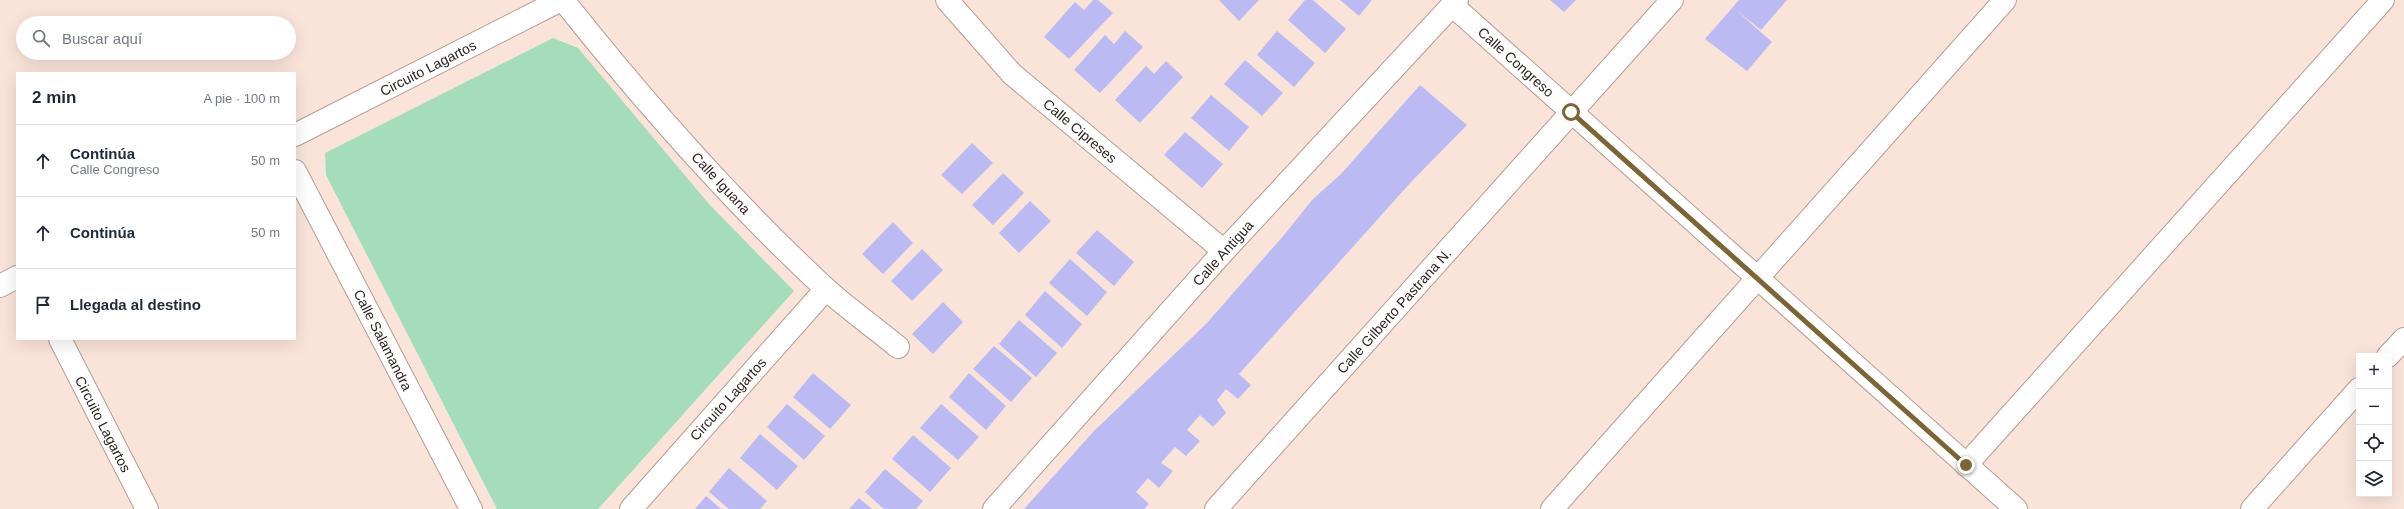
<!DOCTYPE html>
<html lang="es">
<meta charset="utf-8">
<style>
:root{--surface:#fff;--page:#f2f2f3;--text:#1f2937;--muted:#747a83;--line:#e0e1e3}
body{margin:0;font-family:Helvetica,sans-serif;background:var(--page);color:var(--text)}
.controls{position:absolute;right:12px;bottom:12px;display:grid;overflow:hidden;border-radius:0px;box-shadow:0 4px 16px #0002}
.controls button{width:36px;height:36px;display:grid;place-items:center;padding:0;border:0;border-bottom:1px solid var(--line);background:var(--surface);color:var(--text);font:20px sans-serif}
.stop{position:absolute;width:12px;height:12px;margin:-9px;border:3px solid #7b6534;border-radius:50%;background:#fff}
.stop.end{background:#7b6534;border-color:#fff;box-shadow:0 1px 4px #0008}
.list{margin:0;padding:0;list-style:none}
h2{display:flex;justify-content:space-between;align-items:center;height:52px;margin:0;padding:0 16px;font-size:17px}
h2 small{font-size:13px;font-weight:400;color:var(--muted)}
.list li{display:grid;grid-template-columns:26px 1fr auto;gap:12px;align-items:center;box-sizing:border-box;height:72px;padding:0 16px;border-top:1px solid var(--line)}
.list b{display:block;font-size:15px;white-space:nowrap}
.list p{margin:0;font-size:13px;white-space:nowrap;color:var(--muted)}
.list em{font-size:13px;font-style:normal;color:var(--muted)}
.icon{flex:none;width:22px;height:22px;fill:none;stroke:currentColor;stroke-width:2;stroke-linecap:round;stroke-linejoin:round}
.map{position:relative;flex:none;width:2404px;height:509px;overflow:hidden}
.search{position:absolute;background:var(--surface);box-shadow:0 4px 16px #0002;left:16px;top:16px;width:280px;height:44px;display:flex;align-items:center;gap:10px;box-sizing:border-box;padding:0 14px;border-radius:22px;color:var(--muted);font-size:15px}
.panel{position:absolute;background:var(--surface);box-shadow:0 4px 16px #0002;left:16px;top:72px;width:280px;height:268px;border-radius:0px}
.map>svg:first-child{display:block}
.green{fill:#a5ddba}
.building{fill:#bcbaf3}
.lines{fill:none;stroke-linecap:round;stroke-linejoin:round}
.minor-casing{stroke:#b29e94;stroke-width:24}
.minor{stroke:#fff;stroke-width:22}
.route{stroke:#7b6534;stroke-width:5}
.labels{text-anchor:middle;stroke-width:3.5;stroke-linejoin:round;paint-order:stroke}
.street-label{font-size:14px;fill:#2c2420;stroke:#fff}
</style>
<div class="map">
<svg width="2404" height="509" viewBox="0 0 2404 509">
<rect width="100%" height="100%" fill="#fae4da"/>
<path class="green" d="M 553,38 L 578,48 L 709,204 L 794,291 L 598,509 L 497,509 L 326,175 L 325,153 Z"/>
<g class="building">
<path d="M 1093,0 L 1098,0 L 1113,13 L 1069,59 L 1044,37 L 1075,2 L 1084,10 Z"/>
<path d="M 1219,0 L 1259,0 L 1239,21 Z"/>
<path d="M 1305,0 L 1313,0 L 1346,29 L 1325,53 L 1288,20 Z"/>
<path d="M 1340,0 L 1372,0 L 1359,16 Z"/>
<path d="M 1550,0 L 1576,0 L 1564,12 Z"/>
<path d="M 1739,0 L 1787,0 L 1761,30 L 1736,10 L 1772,42 L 1747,71 L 1705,39 Z"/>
<path d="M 1125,31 L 1143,47 L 1100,93 L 1074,70 L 1105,35 L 1114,44 Z"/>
<path d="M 1277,31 L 1315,63 L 1294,87 L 1257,55 Z"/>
<path d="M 1245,60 L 1283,93 L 1262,116 L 1224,84 Z"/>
<path d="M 1166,61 L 1183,77 L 1140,123 L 1115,100 L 1146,66 L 1154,74 Z"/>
<path d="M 1420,85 L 1467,125 L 1411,182 L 1239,374 L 1251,385 L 1238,399 L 1226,389 L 1217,400 L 1226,413 L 1213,427 L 1200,415 L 1187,430 L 1200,441 L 1186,456 L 1175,447 L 1161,463 L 1173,471 L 1159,488 L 1148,478 L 1136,492 L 1149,504 L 1144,509 L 1024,509 L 1094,431 L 1207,323 L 1284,235 L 1312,200 L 1341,174 Z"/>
<path d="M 1211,95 L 1249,127 L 1229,151 L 1191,118 Z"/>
<path d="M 1185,132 L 1223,164 L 1202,188 L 1164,155 Z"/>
<path d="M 972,143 L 993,163 L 962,194 L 941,175 Z"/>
<path d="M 1003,173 L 1024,193 L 993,225 L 972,205 Z"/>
<path d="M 1030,201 L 1051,221 L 1019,253 L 999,233 Z"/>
<path d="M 893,222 L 913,243 L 883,274 L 862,254 Z"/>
<path d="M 1097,230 L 1134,262 L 1114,286 L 1076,253 Z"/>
<path d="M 922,249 L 943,270 L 912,301 L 891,281 Z"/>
<path d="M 1070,259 L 1107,292 L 1087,316 L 1049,283 Z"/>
<path d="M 1045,291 L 1082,324 L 1062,348 L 1025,315 Z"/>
<path d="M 943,302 L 963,322 L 933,354 L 912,334 Z"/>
<path d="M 1019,320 L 1057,353 L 1036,377 L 999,344 Z"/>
<path d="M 994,346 L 1032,378 L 1011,402 L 973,369 Z"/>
<path d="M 813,373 L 851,405 L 830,429 L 793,397 Z"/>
<path d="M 969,373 L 1006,406 L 986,430 L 949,397 Z"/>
<path d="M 787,404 L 825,436 L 804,460 L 767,427 Z"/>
<path d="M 941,404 L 979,437 L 958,460 L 920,428 Z"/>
<path d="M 760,434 L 798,466 L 777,490 L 740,458 Z"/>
<path d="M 913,435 L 951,468 L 930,492 L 892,459 Z"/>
<path d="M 729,468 L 767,501 L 760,509 L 729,509 L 709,492 Z"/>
<path d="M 885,469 L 923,501 L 916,509 L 884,509 L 865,492 Z"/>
<path d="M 706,496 L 721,509 L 695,509 Z"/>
<path d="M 859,498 L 872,509 L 849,509 Z"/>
</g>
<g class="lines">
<defs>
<g id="minor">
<path d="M 563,0 C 644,102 729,199 825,288 C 848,309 874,327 898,347"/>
<path d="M 947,0 L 1012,74 L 1224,251"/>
<path d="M 1452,5 L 2016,509"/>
<path d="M 295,135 L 561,0"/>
<path d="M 295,171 L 471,509"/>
<path d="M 0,286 L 17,277"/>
<path d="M 60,339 L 147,509"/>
<path d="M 2388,356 L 2404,339"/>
<path d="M 1966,465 L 2383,0"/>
<path d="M 631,509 L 826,289"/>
<path d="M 994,509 L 1224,251 L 1457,0"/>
<path d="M 1216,509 L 1672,0"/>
<path d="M 1552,509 L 2005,0"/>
<path d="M 2252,509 L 2359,389"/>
</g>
</defs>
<use href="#minor" class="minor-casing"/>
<use href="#minor" class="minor"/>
</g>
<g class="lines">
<path class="route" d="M 1571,112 L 1966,465"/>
</g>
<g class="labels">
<g class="street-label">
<text transform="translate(1516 62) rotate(42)" y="5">Calle Congreso</text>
<text transform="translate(428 68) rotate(-27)" y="5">Circuito Lagartos</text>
<text transform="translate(1080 131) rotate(40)" y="5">Calle Cipreses</text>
<text transform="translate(721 183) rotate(47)" y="5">Calle Iguana</text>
<text transform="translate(1223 253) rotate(-48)" y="5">Calle Antigua</text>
<text transform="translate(1394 311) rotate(-48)" y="5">Calle Gilberto Pastrana N.</text>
<text transform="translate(383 340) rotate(63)" y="5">Calle Salamandra</text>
<text transform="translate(728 399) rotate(-48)" y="5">Circuito Lagartos</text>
<text transform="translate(103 424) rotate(63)" y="5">Circuito Lagartos</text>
</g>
</g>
</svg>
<div class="controls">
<button>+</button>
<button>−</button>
<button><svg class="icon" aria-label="locate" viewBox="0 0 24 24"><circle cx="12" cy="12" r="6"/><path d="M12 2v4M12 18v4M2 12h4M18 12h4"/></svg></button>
<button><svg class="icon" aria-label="layers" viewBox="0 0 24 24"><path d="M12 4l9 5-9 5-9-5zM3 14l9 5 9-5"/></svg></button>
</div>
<div class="stop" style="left:1571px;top:112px"></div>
<div class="stop end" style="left:1966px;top:465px"></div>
<div class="search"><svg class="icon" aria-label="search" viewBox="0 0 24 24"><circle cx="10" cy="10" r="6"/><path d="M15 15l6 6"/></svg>Buscar aquí</div>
<section class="panel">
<h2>2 min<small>A pie · 100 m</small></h2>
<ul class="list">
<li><svg class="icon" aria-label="ahead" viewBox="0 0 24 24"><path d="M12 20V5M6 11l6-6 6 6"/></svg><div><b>Continúa</b><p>Calle Congreso</p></div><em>50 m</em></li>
<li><svg class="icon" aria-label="ahead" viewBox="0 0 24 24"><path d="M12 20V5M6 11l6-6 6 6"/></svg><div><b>Continúa</b></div><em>50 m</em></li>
<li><svg class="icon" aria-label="arrive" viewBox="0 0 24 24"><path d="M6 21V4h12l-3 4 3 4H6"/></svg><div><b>Llegada al destino</b></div></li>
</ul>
</section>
</div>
